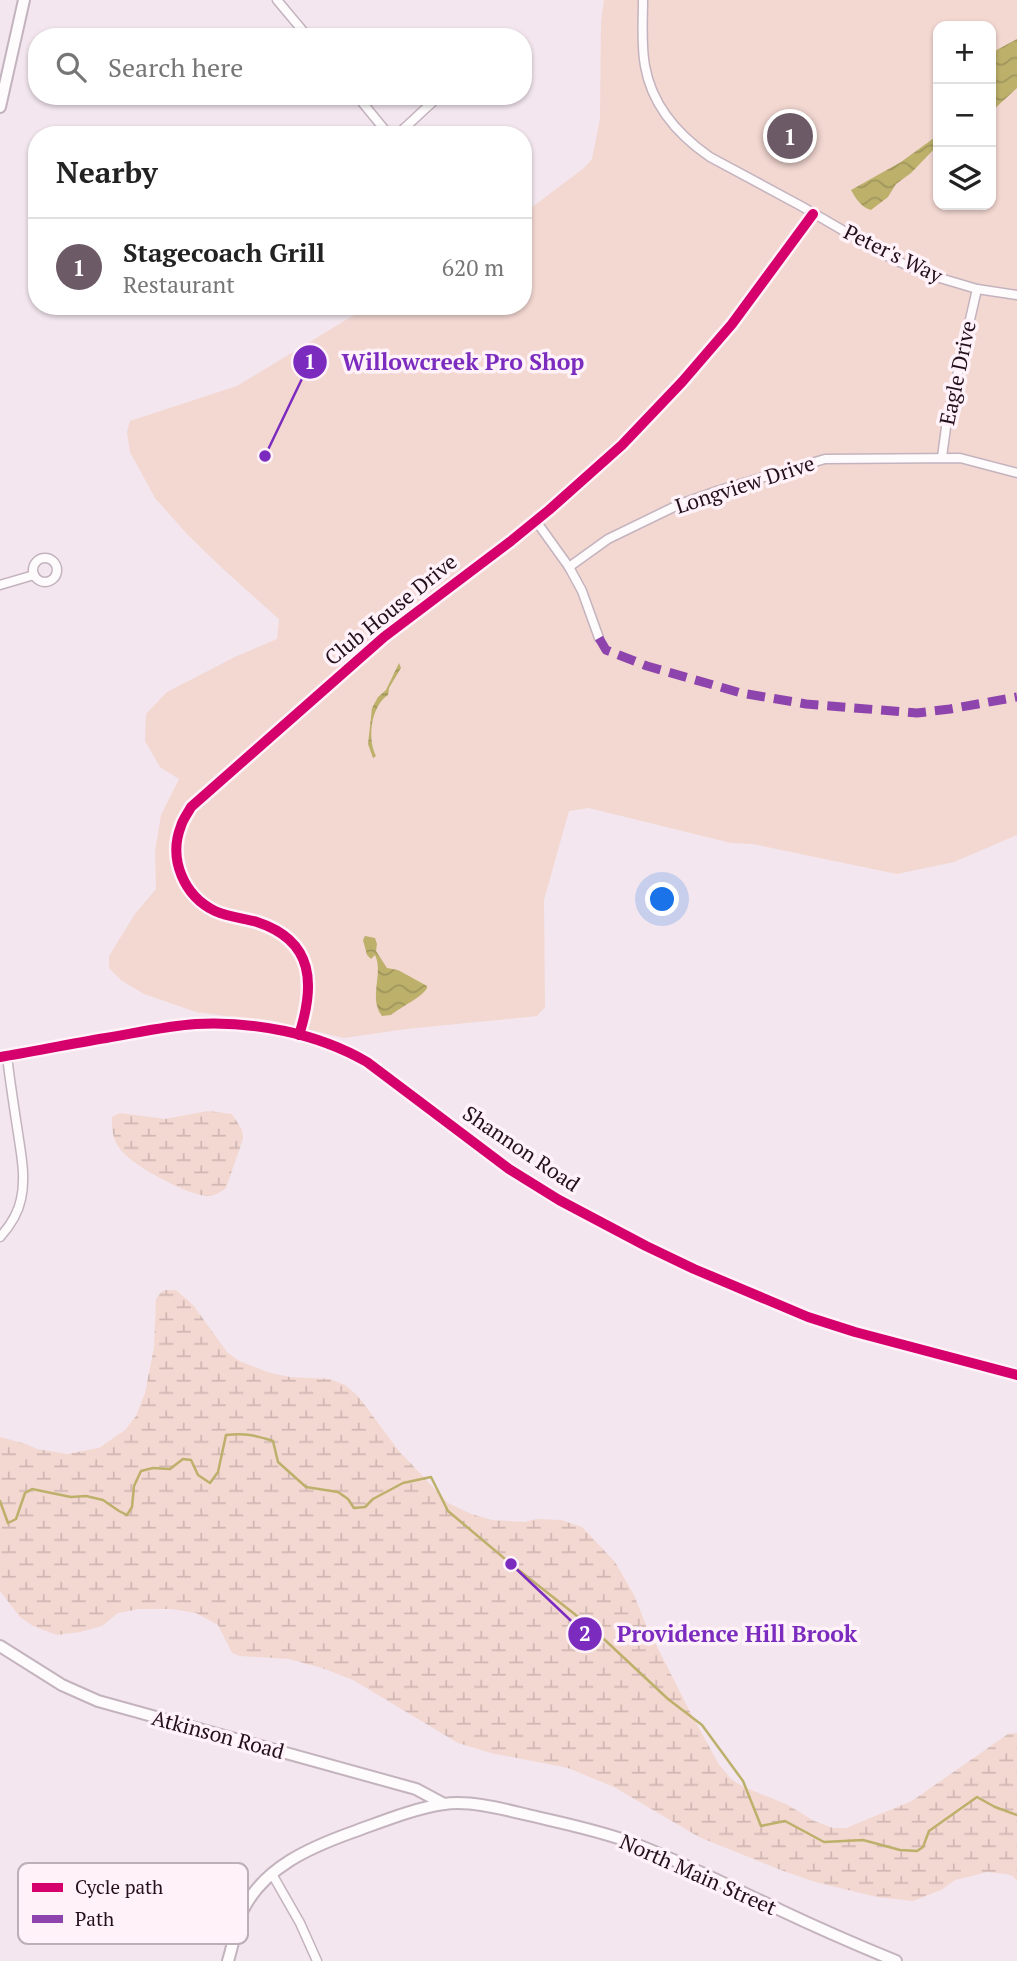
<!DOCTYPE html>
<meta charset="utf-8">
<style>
:root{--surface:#fff;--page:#f6f6f6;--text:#222;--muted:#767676;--line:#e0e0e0;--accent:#6c5a66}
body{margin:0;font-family:"PT Serif",serif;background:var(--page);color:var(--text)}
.controls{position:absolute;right:21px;top:21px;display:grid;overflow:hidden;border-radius:14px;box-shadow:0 2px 5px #0004}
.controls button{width:63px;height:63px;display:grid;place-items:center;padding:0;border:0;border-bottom:2px solid var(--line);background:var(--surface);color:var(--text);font:35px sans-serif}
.you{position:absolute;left:663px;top:900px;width:24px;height:24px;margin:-18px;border:5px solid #fff;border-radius:50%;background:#1a73e8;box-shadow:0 0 0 10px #1a73e833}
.badge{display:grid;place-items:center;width:46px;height:46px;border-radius:50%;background:var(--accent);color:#fff;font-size:23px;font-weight:700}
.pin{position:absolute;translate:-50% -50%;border:4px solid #fff;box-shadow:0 2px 7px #0006}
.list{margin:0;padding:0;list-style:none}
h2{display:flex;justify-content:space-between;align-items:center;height:91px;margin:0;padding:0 28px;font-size:30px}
h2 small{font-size:23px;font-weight:400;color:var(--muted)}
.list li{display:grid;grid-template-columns:46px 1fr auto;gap:21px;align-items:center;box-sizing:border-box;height:98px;padding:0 28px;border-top:2px solid var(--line)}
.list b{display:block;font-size:26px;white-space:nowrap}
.list p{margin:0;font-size:23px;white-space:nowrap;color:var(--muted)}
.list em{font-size:23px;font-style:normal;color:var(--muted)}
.icon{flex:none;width:38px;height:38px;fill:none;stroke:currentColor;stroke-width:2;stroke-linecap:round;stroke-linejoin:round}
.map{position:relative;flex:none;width:1017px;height:1961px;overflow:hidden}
.search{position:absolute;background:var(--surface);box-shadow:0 2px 5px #0004;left:28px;top:28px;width:504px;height:77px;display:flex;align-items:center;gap:18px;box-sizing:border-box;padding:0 24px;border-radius:28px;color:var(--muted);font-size:26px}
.panel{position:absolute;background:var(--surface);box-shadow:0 2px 5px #0004;left:28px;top:126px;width:504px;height:189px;border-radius:28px}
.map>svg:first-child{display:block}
.green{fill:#f3d7d1;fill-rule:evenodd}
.wetland{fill:url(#wetland-marsh)}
.water{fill:url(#water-waves)}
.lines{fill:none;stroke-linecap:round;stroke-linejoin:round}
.stream{stroke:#bcb06b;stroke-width:2.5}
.street-casing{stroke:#c4b3be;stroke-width:11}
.secondary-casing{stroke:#c4b3be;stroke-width:14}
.street{stroke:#fdfbfc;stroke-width:8}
.secondary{stroke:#fdfbfc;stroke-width:10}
.quiet{stroke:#8e44ad;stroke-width:9;stroke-dasharray:18 9;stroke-linecap:butt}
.cycleway-casing{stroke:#fff2f9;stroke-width:15}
.cycleway{stroke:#d6006c;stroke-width:10}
.labels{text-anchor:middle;stroke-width:7;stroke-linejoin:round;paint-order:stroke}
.street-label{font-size:21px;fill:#240f1c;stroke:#fff2f9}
.key{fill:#fff2f9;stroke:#bdaeb7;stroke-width:2}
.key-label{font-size:19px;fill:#240f1c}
.leader{fill:none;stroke:#7b2cbf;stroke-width:2.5}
.callout-dot{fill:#7b2cbf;stroke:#fff2f9;stroke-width:2.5}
.mark-label{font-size:21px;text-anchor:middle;font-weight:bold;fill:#fff}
.callout-label{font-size:23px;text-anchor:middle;font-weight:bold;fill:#7b2cbf;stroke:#fff2f9;stroke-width:7;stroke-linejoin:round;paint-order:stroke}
</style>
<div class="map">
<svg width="1017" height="1961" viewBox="0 0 1017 1961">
<defs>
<pattern id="wetland-marsh" width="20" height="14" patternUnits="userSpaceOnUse" patternTransform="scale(1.75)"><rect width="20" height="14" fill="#f3d7d1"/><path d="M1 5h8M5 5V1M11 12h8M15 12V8" fill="none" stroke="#d0b7b3"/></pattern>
<pattern id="water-waves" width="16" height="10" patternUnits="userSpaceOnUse" patternTransform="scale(1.75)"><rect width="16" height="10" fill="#bcb06b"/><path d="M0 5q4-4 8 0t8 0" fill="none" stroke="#a1965c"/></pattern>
</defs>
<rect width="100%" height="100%" fill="#f3e6ee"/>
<path class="green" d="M 604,0 L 1017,0 L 1017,835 L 954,862 L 897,874 L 753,844 L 731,843 L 589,808 L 569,811 L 544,900 L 545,1007 L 537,1016 L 406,1029 L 344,1038 L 285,1024 L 196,1012 L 144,994 L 121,980 L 109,968 L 109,956 L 135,914 L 156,889 L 155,852 L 161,815 L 179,779 L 160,767 L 145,741 L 146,714 L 167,692 L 237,656 L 277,639 L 279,619 L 222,568 L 187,534 L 155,498 L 130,452 L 127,432 L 130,421 L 237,386 L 369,306 L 523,306 L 523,214 L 584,168 L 592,159 L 600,119 L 601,22 ZM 938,26 L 991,26 L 991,205 L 938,205 Z"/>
<g class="wetland">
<path d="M 208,1111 L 232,1114 L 242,1130 L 243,1139 L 226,1188 C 222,1191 216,1195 211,1196 C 192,1198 131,1165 120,1149 C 112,1139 112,1128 112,1117 L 120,1113 L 165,1119 Z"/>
<path d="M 166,1290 L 176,1290 L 193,1305 L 227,1352 L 239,1361 L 270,1373 L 290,1377 L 330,1379 L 345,1385 L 358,1396 L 398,1450 L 448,1503 L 471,1514 L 492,1520 L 525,1522 L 536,1519 L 561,1520 L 582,1527 L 615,1562 L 634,1595 L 646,1625 L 688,1708 L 718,1763 L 731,1779 L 744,1787 L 788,1805 L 814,1821 L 833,1828 L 846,1828 L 912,1801 L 1008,1734 L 1017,1733 L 1017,1881 L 1013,1876 L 1006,1874 L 987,1872 L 955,1880 L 941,1890 L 913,1901 L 877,1897 L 815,1882 L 778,1869 L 699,1837 L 614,1787 L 568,1768 L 491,1753 L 458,1743 L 353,1680 L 322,1668 L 289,1659 L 240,1656 L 232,1653 L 218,1625 L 196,1613 L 172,1609 L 139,1609 L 118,1613 L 102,1626 L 80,1632 L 57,1635 L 33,1626 L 20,1617 L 0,1591 L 0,1437 L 26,1444 L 37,1449 L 67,1454 L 99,1448 L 125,1430 L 136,1416 L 145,1393 L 154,1347 L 156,1299 L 161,1292 Z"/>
</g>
<g class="water">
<path d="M 1017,39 L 1017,88 L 991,112 L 991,53 Z"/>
<path d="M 938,135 L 938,145 L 911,173 L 896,184 L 888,197 L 871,210 C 861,207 856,199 851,190 L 901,162 Z"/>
<path d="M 399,663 L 401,668 L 389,688 L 388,695 C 371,706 367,738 376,756 L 373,758 L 368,744 L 372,708 L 378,697 L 386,690 Z"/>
<path d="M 365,936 L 375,938 L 377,944 L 376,951 L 387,968 L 398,970 L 427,986 L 427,988 C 422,997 401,1007 391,1015 L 382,1016 C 368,997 384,974 375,955 L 371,959 L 367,955 L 363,940 Z"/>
</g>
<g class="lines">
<path class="stream" d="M 0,1501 L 8,1523 L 16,1519 L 25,1493 L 32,1489 L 71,1497 L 86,1496 L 103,1500 L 119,1511 L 127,1515 L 132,1507 L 134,1486 L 141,1471 L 153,1468 L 170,1469 L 183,1459 L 191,1460 L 198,1475 L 210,1483 L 218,1472 L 226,1435 C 245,1433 255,1435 273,1441 L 278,1462 L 306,1487 L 338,1492 L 348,1499 L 354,1508 L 365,1507 L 373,1499 L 403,1483 L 431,1477 L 448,1511 L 511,1564 L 591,1627 L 668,1699 L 702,1725 L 743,1781 L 761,1826 L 785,1821 L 824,1842 L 863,1840 L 900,1850 L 917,1851 L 923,1847 L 929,1831 L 977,1797 L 995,1807 L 1017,1815"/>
<defs>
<g id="street">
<path d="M 277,0 L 308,37"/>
<path d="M 643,0 C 643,22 641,44 645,66 C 652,105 678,135 710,157 L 801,206 L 887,256 L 923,273 L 977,289 L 1017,295"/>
<path d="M 357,96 L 389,135"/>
<path d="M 397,135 L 439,96"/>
<path d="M 942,457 L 947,420 L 977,289"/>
<path d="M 536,521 L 569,567 L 582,591 L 599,638"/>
<circle cx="45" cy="570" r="12"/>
<path d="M 569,567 L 608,539 L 680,504 L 720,490 L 825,459 L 960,458 L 1017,473"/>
<path d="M 0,585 L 34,575"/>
<path d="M 299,1035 C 315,985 315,941 257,922 C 243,918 228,917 215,911 C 184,896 168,859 181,826 C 183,819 188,813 191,807 L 384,637 L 511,541 L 549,510 L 622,445 L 682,382 L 732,324 L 813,214"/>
<path d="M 0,1237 C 10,1226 18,1214 21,1199 C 26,1177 21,1154 18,1133 C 14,1107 10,1082 7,1056"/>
<path d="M 272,1874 L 300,1923 L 317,1961"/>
</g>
<g id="secondary">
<path d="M 0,107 L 24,0"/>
<path d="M 0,1057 C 35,1051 70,1044 106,1038 C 136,1033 166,1026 196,1024 C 254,1021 317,1033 367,1062 L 509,1169 L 559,1200 L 646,1246 L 694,1269 L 808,1317 L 855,1332 L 1017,1375"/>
<path d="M 0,1646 L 62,1685 L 98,1701 L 416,1789 L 444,1804"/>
<path d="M 228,1961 C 233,1945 236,1925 243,1910 C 264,1867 311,1847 353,1832 C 381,1822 415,1808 444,1804 C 469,1800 503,1809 528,1815 C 562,1823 597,1830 630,1842 C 681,1861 730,1887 780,1910 C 818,1928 857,1945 896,1961"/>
</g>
</defs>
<use href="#street" class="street-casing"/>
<use href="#secondary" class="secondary-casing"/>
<use href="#street" class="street"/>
<use href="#secondary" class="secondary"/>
<path class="quiet" d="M 599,638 L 606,650 L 647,666 L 741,693 L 806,704 L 917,713 L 950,709 L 1017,697"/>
<defs>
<g id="cycleway">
<path d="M 299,1035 C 315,985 315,941 257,922 C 243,918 228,917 215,911 C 184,896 168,859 181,826 C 183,819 188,813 191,807 L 384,637 L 511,541 L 549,510 L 622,445 L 682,382 L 732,324 L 813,214"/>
<path d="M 0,1057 C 35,1051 70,1044 106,1038 C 136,1033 166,1026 196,1024 C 254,1021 317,1033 367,1062 L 509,1169 L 559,1200 L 646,1246 L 694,1269 L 808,1317 L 855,1332 L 1017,1375"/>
</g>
</defs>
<use href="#cycleway" class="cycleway-casing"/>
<use href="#cycleway" class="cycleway"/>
</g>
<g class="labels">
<g class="street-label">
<text transform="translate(893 254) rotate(26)" y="7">Peter's Way</text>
<text transform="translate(958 373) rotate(-78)" y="7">Eagle Drive</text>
<text transform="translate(745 485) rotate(-18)" y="7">Longview Drive</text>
<text transform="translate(391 610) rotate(-39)" y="7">Club House Drive</text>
<text transform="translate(521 1149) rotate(34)" y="7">Shannon Road</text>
<text transform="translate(218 1735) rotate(15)" y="7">Atkinson Road</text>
<text transform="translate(698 1875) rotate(24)" y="7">North Main Street</text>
</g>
</g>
<rect x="18" y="1863" width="230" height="81" rx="10" class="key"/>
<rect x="32" y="1883" width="31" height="9" fill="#d6006c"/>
<rect x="32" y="1915" width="31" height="8" fill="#8e44ad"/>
<g class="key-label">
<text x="75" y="1894">Cycle path</text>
<text x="75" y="1926">Path</text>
</g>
<path class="leader" d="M265 456L310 362M511 1564L585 1634"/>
<g class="callout-dot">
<circle cx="265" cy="456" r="7"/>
<circle cx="511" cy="1564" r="7"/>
<circle cx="310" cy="362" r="18"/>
<circle cx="585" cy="1634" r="18"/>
</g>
<g class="mark-label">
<text x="310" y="369">1</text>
<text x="585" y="1641">2</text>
</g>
<g class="callout-label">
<text x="463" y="370">Willowcreek Pro Shop</text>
<text x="737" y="1642">Providence Hill Brook</text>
</g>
</svg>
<div class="controls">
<button>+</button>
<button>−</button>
<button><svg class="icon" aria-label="layers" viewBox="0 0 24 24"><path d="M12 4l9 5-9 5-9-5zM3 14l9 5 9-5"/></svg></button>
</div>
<div class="you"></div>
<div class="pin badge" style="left:790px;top:136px">1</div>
<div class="search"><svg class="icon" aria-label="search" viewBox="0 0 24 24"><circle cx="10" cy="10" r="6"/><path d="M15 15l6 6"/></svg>Search here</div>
<section class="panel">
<h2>Nearby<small></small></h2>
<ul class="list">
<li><span class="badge">1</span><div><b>Stagecoach Grill</b><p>Restaurant</p></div><em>620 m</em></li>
</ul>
</section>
</div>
